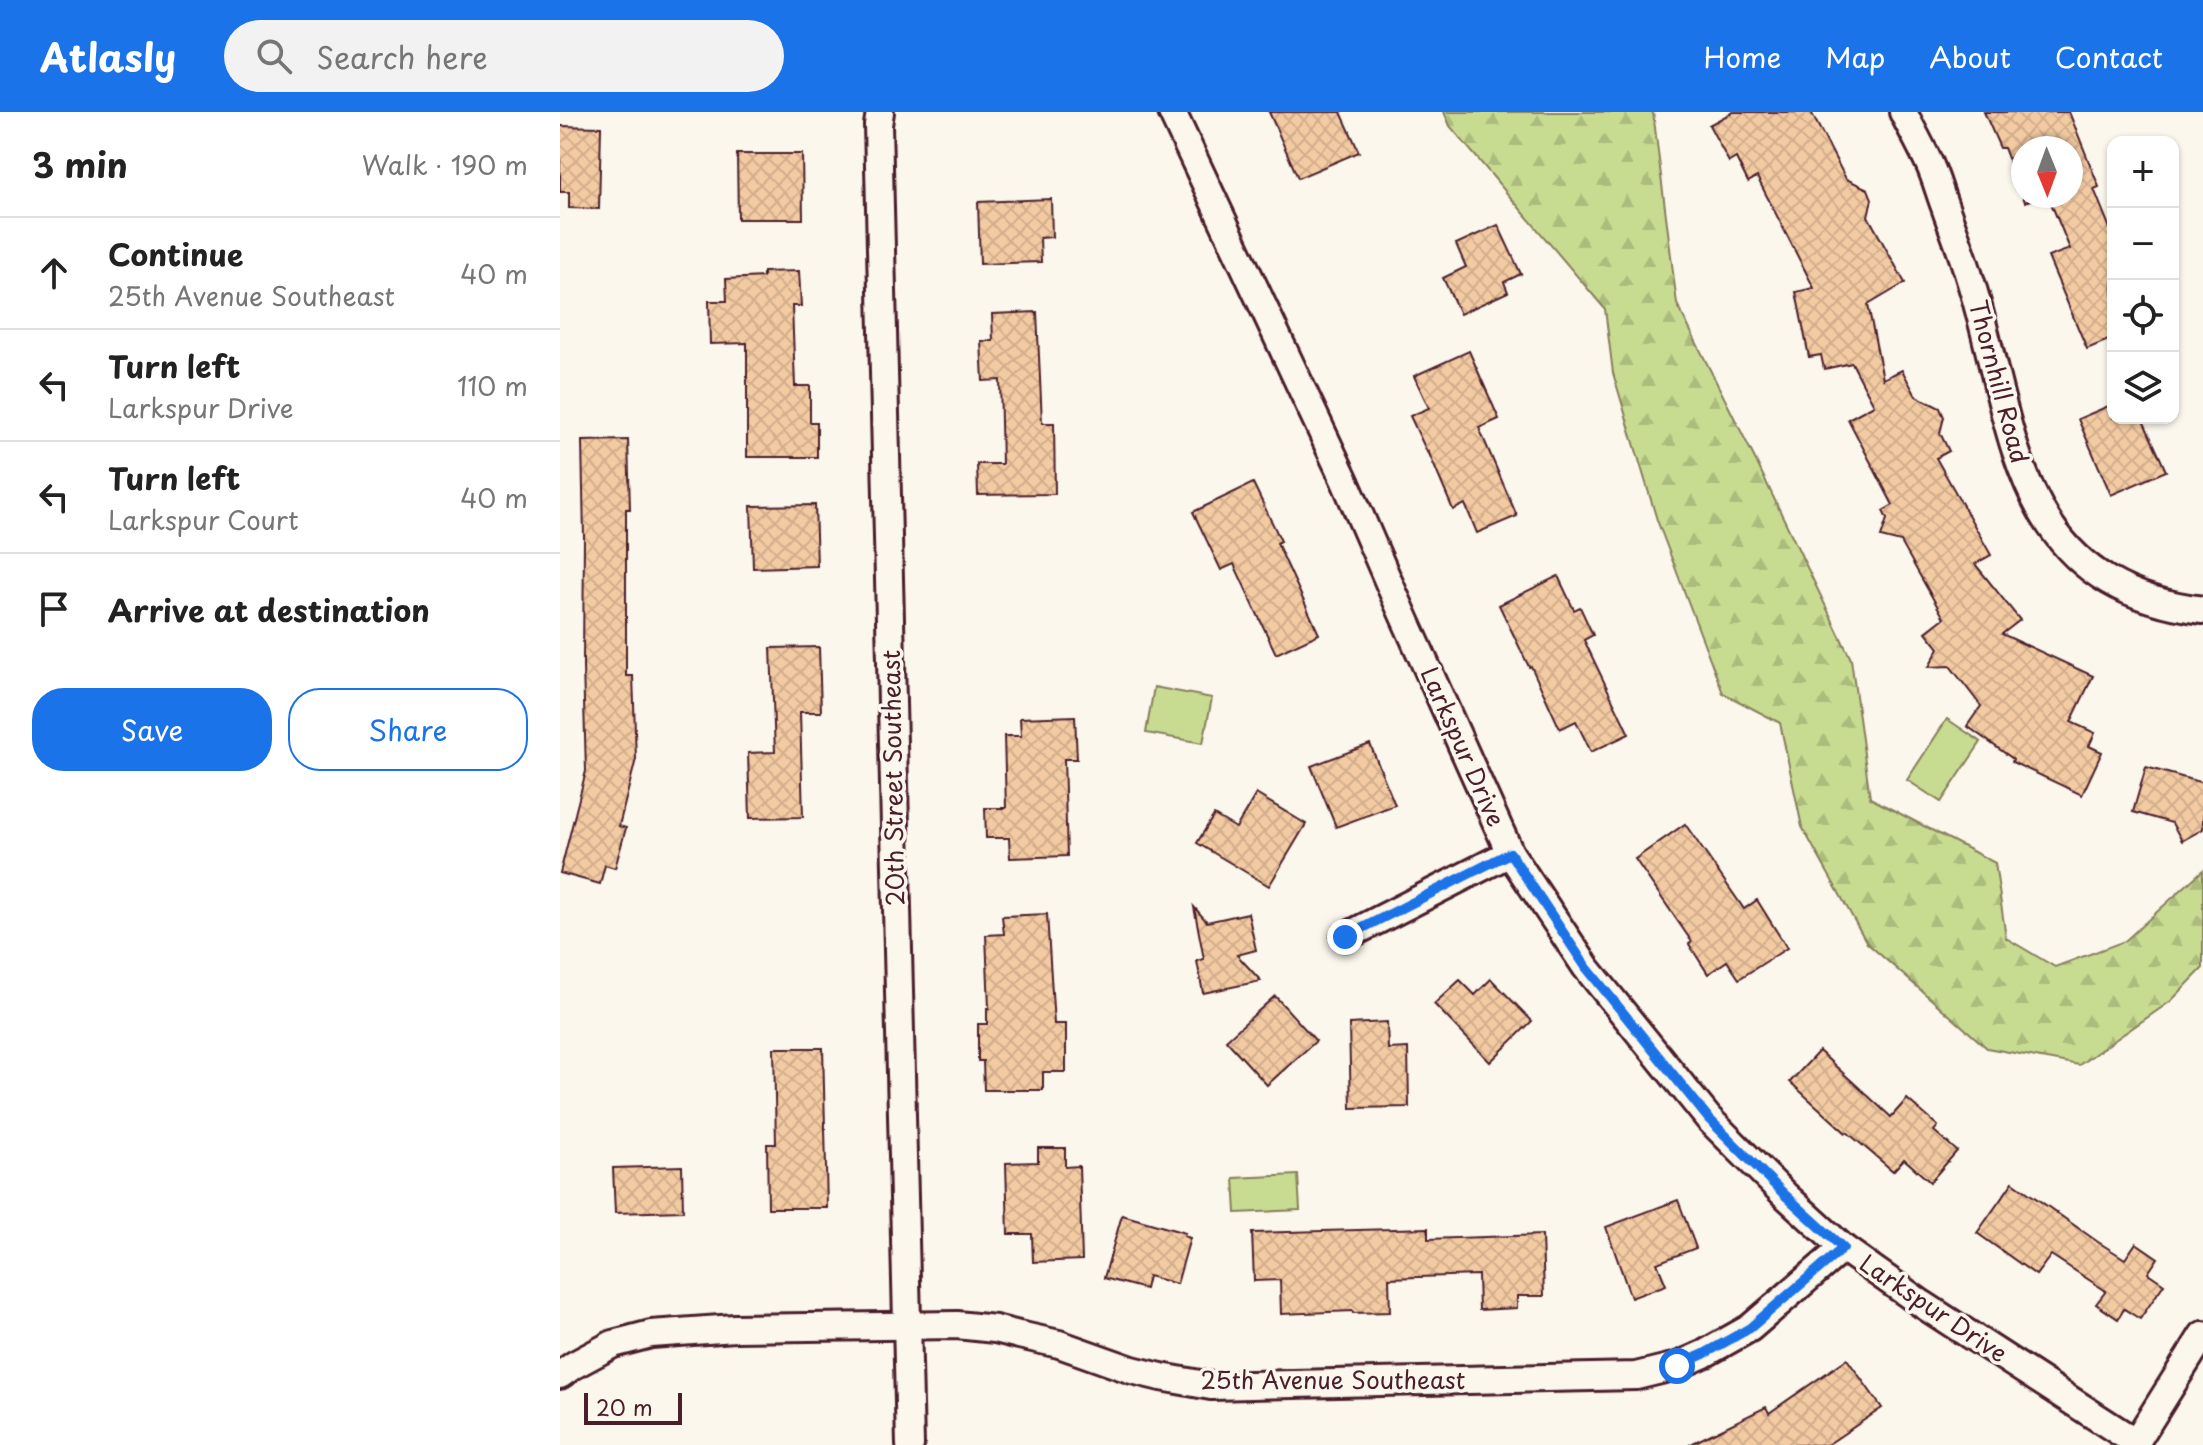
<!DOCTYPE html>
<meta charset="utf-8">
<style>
:root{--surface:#fff;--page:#f2f2f2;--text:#222;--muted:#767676;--line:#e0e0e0;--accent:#1a73e8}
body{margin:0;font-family:"Playpen Sans",sans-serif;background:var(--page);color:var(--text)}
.controls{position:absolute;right:24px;top:24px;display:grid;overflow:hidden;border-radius:16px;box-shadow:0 2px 6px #0004}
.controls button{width:72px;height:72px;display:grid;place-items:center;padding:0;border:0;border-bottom:2px solid var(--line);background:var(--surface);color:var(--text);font:40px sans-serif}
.compass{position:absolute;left:1451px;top:24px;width:72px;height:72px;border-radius:50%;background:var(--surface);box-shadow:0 2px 6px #0004;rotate:179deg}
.scale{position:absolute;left:24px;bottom:20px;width:98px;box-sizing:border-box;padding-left:8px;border:4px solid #4a1f2b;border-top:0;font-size:22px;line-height:28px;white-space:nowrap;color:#4a1f2b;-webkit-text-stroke:6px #fbf7ec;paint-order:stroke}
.stop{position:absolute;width:24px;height:24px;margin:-18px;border:6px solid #1a73e8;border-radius:50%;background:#fff}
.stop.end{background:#1a73e8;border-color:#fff;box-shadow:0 2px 8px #0008}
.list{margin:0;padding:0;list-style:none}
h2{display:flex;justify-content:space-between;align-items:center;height:104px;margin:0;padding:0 32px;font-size:34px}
h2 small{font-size:26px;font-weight:400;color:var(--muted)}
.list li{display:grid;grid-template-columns:52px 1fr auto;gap:24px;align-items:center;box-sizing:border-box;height:112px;padding:0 32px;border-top:2px solid var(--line)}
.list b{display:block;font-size:30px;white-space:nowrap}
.list p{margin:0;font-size:26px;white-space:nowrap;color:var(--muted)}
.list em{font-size:26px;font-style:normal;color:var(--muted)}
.actions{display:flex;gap:16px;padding:24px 32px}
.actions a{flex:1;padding:18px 0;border:2px solid var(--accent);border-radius:32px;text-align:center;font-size:28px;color:var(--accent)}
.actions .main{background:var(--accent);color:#fff}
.icon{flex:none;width:44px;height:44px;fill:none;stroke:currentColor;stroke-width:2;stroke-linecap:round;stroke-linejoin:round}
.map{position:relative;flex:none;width:1643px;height:1333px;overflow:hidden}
header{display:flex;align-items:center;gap:48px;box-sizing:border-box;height:112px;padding:0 40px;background:var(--accent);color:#fff}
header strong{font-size:38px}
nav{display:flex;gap:44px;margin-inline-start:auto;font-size:28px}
.search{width:560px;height:72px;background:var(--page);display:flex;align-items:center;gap:20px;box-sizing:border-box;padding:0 28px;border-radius:44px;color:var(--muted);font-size:30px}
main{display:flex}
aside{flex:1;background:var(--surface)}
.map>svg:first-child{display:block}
.grass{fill:#c7dc91;stroke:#887e5e;stroke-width:2}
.forest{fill:url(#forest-firs);stroke:#887e5e;stroke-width:2}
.building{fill:url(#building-cross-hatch);stroke:#4a1f2b;stroke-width:2}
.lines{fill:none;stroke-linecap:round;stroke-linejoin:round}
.street-casing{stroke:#4a1f2b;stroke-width:32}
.street{stroke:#fbf7ec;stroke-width:26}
.route{stroke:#1a73e8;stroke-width:10}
.labels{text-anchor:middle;stroke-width:7;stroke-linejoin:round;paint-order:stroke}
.street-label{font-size:24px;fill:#4a1f2b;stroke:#fbf7ec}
</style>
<header>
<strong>Atlasly</strong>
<div class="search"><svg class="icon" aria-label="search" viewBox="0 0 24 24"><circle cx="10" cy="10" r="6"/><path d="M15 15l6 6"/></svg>Search here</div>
<nav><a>Home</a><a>Map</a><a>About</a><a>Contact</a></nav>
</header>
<main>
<aside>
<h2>3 min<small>Walk · 190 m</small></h2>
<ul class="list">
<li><svg class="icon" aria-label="ahead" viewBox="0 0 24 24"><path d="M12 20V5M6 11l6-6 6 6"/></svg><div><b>Continue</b><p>25th Avenue Southeast</p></div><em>40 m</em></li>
<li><svg class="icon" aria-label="left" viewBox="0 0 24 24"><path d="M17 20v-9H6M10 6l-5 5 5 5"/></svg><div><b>Turn left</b><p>Larkspur Drive</p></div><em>110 m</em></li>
<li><svg class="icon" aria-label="left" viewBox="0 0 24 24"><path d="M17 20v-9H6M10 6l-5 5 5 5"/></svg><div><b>Turn left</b><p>Larkspur Court</p></div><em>40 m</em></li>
<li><svg class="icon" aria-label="arrive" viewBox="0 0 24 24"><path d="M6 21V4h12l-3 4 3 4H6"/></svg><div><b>Arrive at destination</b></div></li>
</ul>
<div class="actions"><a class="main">Save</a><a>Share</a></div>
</aside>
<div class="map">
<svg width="1643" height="1333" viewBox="0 0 1643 1333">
<defs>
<pattern id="forest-firs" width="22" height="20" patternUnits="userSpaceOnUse" patternTransform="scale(2)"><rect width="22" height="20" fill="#c7dc91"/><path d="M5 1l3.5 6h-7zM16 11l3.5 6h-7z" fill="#acbc7d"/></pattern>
<pattern id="building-cross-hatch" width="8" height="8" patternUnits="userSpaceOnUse" patternTransform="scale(2)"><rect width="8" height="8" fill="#f3cba3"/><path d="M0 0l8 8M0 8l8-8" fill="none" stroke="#d2ae8c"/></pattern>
</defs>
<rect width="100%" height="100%" fill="#fbf7ec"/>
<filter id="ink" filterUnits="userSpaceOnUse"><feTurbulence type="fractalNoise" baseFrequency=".0125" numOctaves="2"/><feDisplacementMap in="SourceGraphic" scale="16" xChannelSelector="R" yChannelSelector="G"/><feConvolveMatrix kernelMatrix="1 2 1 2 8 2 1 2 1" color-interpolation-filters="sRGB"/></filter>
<g filter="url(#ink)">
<g class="grass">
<path d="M 594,575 L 652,586 L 643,631 L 586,621 Z"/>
<path d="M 1387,607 L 1421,630 L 1381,690 L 1347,668 Z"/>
<path d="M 738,1063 L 740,1098 L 676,1101 L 674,1066 Z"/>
</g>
<path class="forest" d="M 884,0 L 1093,0 L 1117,192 L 1197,351 L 1291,547 L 1310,686 L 1435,751 L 1446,826 L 1495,855 L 1565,829 L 1643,758 L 1643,856 L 1611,889 L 1519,953 L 1427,936 L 1307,831 L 1242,715 L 1220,611 L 1163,581 L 1097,408 L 1053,261 L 1045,197 L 890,14 Z"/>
<g class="building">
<path d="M 709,0 L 781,0 L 799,40 L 738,66 Z"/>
<path d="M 1173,0 L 1251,0 L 1286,67 L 1308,77 L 1312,87 L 1308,104 L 1345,171 L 1308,193 L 1323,267 L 1342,258 L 1356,284 L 1380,296 L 1384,305 L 1380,321 L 1389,339 L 1376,346 L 1431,443 L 1415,452 L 1460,508 L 1442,522 L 1533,564 L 1511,610 L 1535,621 L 1529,634 L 1542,640 L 1522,683 L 1452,650 L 1453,647 L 1407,614 L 1421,594 L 1390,554 L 1369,555 L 1379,536 L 1366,520 L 1384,506 L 1341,430 L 1321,425 L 1327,407 L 1323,399 L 1333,393 L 1288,307 L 1314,293 L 1292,251 L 1264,257 L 1261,243 L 1249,245 L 1236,180 L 1254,176 L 1197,65 L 1188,70 L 1176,46 L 1169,50 L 1149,13 Z"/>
<path d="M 1424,0 L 1509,0 L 1539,75 L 1534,77 L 1553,124 L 1553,226 L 1527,237 L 1488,145 L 1510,137 L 1488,84 L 1511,84 L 1511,36 L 1463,36 L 1463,84 L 1481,84 L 1465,90 L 1444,36 L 1440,36 Z"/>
<path d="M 0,14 L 41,15 L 39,97 L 9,96 L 9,80 L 0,80 Z"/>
<path d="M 177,42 L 242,42 L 243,107 L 178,107 Z"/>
<path d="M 491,87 L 492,125 L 480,126 L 481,150 L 420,152 L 418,90 Z"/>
<path d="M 938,113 L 961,162 L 944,170 L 948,180 L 900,202 L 883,166 L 906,155 L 896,132 Z"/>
<path d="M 239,159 L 241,194 L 232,194 L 235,274 L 250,274 L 250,310 L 257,310 L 257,345 L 187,345 L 187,231 L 150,232 L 149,189 L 167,189 L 166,167 L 203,165 L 203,160 Z"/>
<path d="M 477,200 L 482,311 L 494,311 L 495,382 L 418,383 L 417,352 L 442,352 L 440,268 L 423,269 L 421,229 L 433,229 L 432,202 Z"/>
<path d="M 909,239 L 939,307 L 919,316 L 957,404 L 917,421 L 905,392 L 893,398 L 868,339 L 867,340 L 850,304 L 869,296 L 854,264 Z"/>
<path d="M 1553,292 L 1553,306 L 1582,306 L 1606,359 L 1551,383 L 1518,307 Z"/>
<path d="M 68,328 L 70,397 L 66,397 L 66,564 L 73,564 L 76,647 L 59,714 L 66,716 L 55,756 L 45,753 L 40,772 L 0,761 L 26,659 L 23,554 L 24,426 L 22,329 Z"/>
<path d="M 693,371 L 721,429 L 717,431 L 759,522 L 716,542 L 674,452 L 661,458 L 633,400 Z"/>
<path d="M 255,393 L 257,454 L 193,456 L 191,394 Z"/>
<path d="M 998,464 L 1014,498 L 1020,495 L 1033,523 L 1024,528 L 1069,622 L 1031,640 L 1016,609 L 1000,617 L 971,554 L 969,555 L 939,493 Z"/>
<path d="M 259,535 L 261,600 L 240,600 L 243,705 L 190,706 L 188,641 L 215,640 L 211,536 Z"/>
<path d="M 515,604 L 517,647 L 504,647 L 507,744 L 450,746 L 449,726 L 426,726 L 425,696 L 446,696 L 444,624 L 461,624 L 460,606 Z"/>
<path d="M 810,632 L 835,693 L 776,715 L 751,654 Z"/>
<path d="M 1586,655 L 1643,671 L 1643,717 L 1622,729 L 1612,711 L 1573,700 Z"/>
<path d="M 696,682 L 746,712 L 709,774 L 637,731 L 654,703 L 676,716 Z"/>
<path d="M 1125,712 L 1184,797 L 1197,788 L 1227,836 L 1179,867 L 1167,849 L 1148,862 L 1129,832 L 1132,830 L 1075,747 Z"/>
<path d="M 634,795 L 647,810 L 688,801 L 696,838 L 677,843 L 701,869 L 643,881 L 637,849 L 644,847 Z"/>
<path d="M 487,802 L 494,912 L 506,912 L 506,960 L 483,960 L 483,978 L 424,978 L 423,949 L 418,949 L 418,912 L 427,912 L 427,896 L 429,896 L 426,823 L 444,822 L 442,804 Z"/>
<path d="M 931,867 L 972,909 L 930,950 L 874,892 L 900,868 L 915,883 Z"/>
<path d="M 715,884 L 756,929 L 707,973 L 666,928 Z"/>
<path d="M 827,910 L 828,937 L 848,936 L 849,995 L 791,996 L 789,912 Z"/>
<path d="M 214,936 L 263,936 L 267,1096 L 208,1096 L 207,1032 L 216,1032 Z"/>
<path d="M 1259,939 L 1331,1005 L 1347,987 L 1378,1014 L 1374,1019 L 1397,1039 L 1370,1070 L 1344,1047 L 1333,1059 L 1287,1020 L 1286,1021 L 1230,970 Z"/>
<path d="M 478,1036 L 505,1036 L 505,1055 L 519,1054 L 522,1148 L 473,1150 L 472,1122 L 448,1122 L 446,1051 L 478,1050 Z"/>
<path d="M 122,1054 L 123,1099 L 55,1101 L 53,1056 Z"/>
<path d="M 1453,1070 L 1538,1130 L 1565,1147 L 1576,1131 L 1598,1146 L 1588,1161 L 1604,1172 L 1580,1207 L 1564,1197 L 1558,1207 L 1536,1192 L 1546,1179 L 1491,1143 L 1476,1163 L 1417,1121 Z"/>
<path d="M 1118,1088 L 1136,1136 L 1097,1151 L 1106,1173 L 1071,1186 L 1046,1115 Z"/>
<path d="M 562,1103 L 625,1121 L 624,1124 L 630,1126 L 617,1172 L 588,1164 L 585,1177 L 544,1166 Z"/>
<path d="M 868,1116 L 868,1127 L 982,1123 L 984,1184 L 957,1184 L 957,1196 L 919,1198 L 918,1163 L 829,1166 L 830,1200 L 793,1201 L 793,1199 L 721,1202 L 720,1168 L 694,1169 L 692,1121 Z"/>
<path d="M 1287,1247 L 1322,1296 L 1267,1333 L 1129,1333 L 1206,1295 L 1209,1301 Z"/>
</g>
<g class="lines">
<defs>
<g id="street">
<path d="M 320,0 L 318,13 L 350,1333"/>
<path d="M 612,0 L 785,369 L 833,480 L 950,741 L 1026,855 L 1149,1007 L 1225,1083 L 1283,1136 L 1362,1192 L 1575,1330"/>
<path d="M 1343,0 C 1351,16 1360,32 1368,49 C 1375,63 1379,79 1385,95 C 1393,118 1402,140 1409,164 C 1456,310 1448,475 1643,498"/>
<path d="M 785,825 L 950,741"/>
<path d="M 0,1263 L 14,1253 L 53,1232 L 91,1222 L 175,1216 L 397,1213 L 435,1217 L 459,1223 L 499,1232 L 572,1258 L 601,1265 L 651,1274 L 1076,1264 L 1117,1254 L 1144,1242 L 1190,1216 L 1283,1136"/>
<path d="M 1574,1333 L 1643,1223"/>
</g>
</defs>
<use href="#street" class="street-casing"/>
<use href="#street" class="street"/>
</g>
</g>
<g class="lines" filter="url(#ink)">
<path class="route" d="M 785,825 L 950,741 L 1026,855 L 1149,1007 L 1225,1083 L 1283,1136 L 1190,1216 L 1144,1242 L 1117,1254"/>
</g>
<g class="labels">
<g class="street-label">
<text transform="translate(1438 270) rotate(75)" y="8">Thornhill Road</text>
<text transform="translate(902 635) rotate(66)" y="8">Larkspur Drive</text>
<text transform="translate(334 666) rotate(-91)" y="8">20th Street Southeast</text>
<text transform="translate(1373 1197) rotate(34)" y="8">Larkspur Drive</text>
<text x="773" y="1277">25th Avenue Southeast</text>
</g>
</g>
</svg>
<div class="controls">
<button>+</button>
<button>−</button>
<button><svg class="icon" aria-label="locate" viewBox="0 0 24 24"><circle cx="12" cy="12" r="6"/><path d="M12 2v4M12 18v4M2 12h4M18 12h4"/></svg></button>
<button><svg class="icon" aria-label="layers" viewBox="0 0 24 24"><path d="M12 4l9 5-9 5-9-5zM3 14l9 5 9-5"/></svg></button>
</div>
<svg class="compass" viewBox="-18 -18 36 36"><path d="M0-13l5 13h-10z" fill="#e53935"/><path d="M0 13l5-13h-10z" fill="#767676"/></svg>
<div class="scale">20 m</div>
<div class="stop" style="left:1117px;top:1254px"></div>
<div class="stop end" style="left:785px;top:825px"></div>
</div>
</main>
